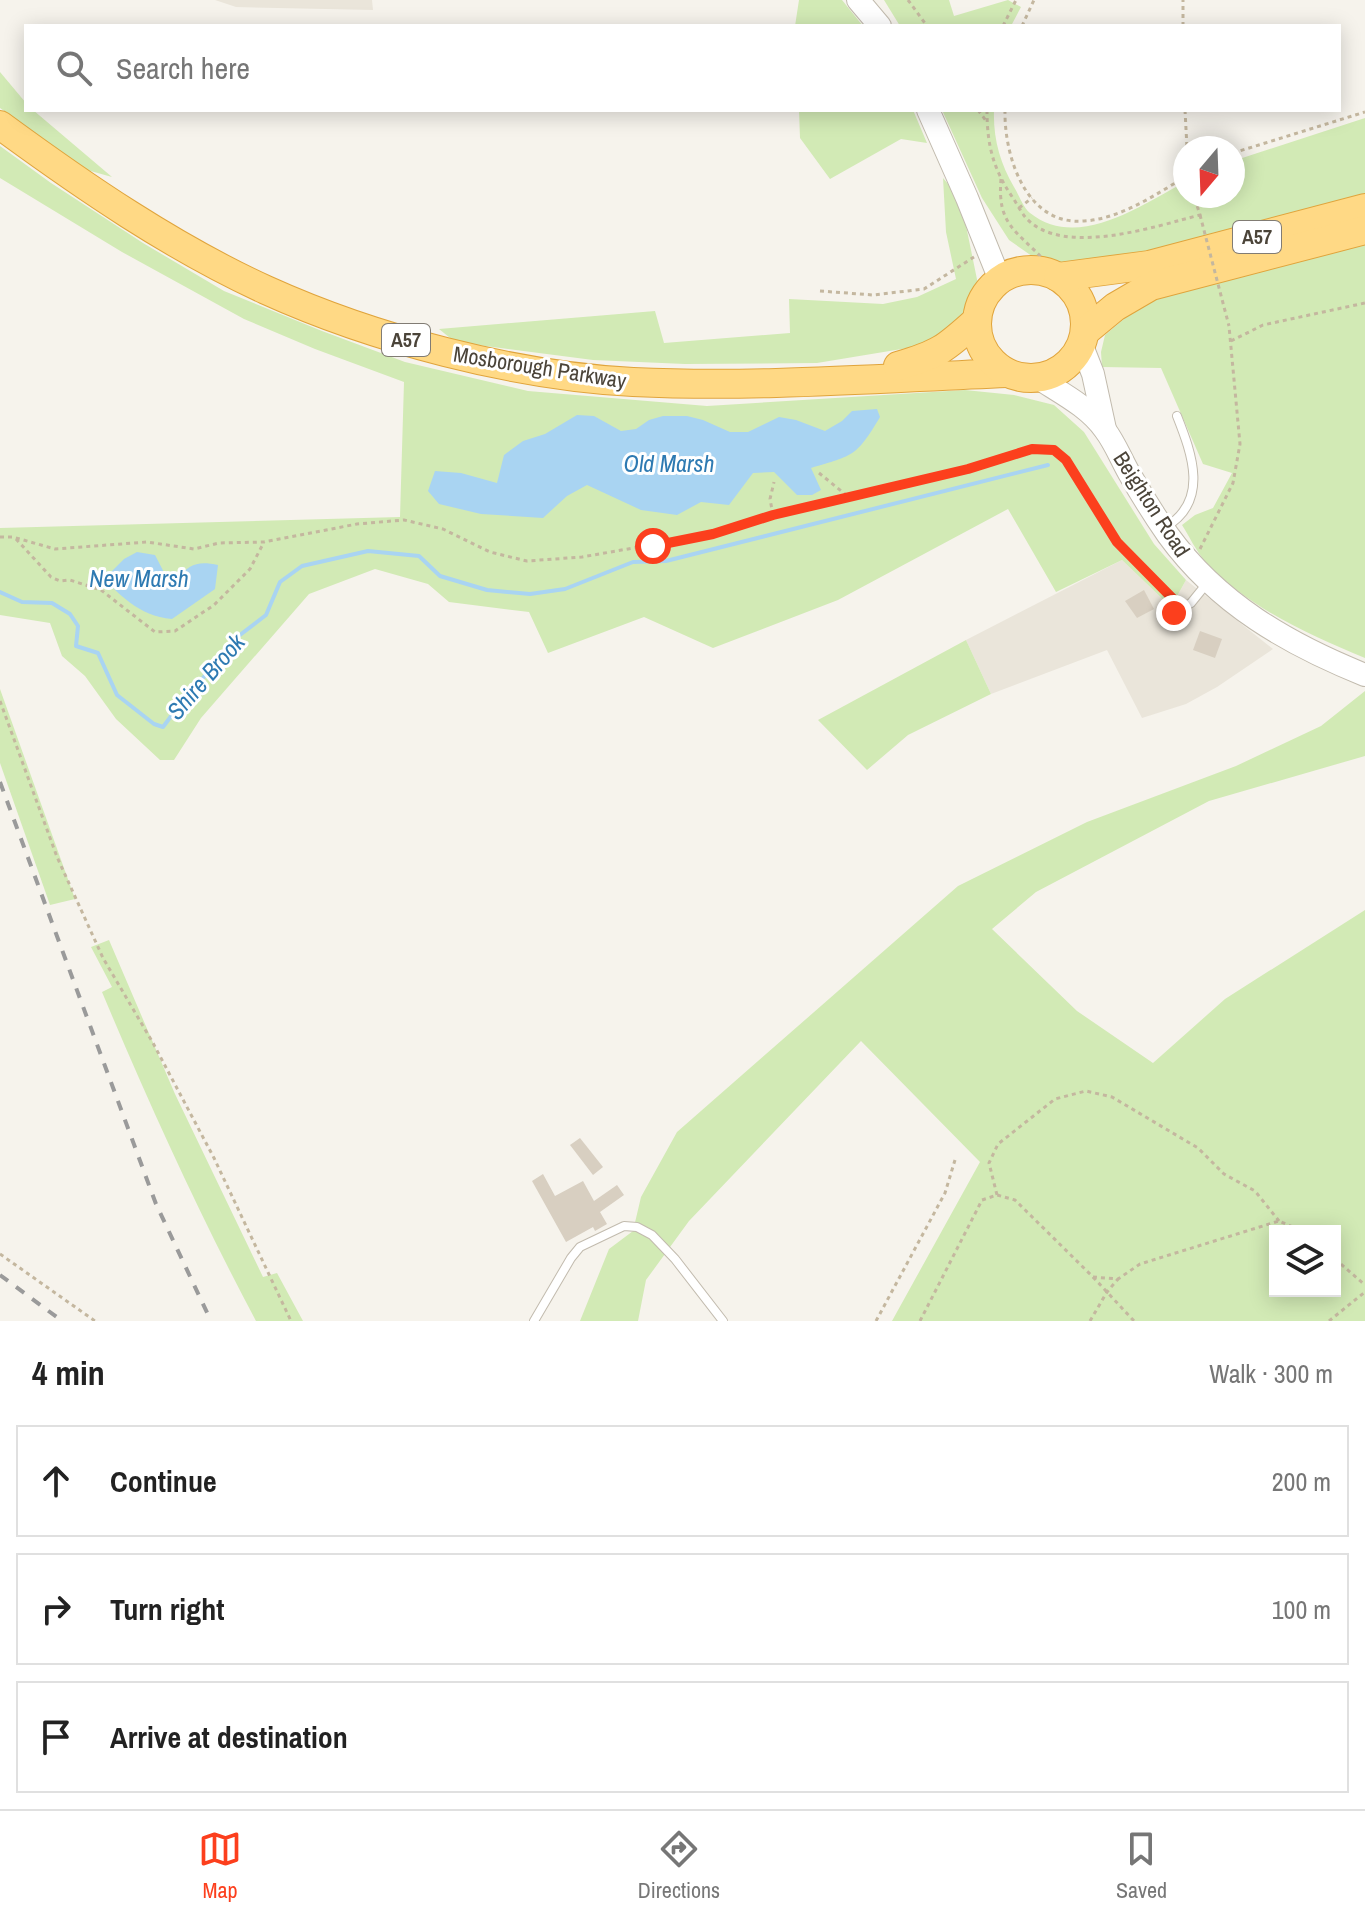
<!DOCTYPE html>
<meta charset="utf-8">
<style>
:root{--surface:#fff;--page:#f2f2f2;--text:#222;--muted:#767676;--line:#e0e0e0;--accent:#fc3f1d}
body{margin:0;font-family:"Archivo Narrow",sans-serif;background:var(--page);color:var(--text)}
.controls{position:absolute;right:24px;bottom:24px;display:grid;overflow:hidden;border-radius:0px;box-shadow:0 4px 20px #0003}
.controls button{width:72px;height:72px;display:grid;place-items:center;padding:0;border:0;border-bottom:2px solid var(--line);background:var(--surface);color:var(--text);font:40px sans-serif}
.compass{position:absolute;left:1173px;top:136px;width:72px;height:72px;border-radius:50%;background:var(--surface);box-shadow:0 4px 20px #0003;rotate:199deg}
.stop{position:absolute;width:24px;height:24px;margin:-18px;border:6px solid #fc3f1d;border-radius:50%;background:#fff}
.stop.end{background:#fc3f1d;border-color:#fff;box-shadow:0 2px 8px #0008}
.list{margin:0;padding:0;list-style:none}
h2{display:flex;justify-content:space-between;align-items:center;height:104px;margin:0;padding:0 32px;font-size:34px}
h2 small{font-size:26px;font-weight:400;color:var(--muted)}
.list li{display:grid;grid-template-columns:52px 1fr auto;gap:24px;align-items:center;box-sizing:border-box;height:112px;margin:0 16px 16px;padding:0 16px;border:2px solid var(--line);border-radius:0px}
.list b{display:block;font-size:30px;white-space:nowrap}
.list em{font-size:26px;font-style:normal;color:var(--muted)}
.icon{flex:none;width:44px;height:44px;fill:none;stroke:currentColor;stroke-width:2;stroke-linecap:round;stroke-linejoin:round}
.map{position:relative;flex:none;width:1365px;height:1321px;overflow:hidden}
.search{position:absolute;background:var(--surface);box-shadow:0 4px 20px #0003;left:24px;right:24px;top:24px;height:88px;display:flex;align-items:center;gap:20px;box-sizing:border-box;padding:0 28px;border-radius:0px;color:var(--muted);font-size:30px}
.sheet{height:488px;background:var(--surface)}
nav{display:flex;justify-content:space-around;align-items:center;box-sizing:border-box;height:112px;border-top:2px solid var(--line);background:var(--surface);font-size:22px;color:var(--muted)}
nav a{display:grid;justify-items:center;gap:4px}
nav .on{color:var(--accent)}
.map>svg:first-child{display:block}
.residential{fill:#eae5da}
.green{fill:#d2eab5;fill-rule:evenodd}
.water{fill:#a9d4f2}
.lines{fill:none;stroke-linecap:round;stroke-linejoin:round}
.stream{stroke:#a9d4f2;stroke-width:4}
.building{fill:#d8cfc1}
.service-casing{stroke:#c2bbae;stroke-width:10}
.tertiary-casing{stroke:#c2bbae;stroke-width:24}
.trunk-casing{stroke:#e0a43c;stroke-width:30}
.path{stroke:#c4b79f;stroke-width:3;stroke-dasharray:4 4;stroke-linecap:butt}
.service{stroke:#fff;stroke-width:8}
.tertiary{stroke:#fff;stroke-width:22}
.trunk{stroke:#ffd985;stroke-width:28}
.rail{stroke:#9a9a9a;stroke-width:4;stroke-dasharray:10 10;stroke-linecap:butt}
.path-bridge{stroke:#c4b79f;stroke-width:3;stroke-dasharray:4 4;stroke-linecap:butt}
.route{stroke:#fc3f1d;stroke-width:10}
.labels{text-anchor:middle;stroke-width:6;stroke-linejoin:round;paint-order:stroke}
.shield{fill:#fff;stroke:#817c74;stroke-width:2}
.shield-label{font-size:20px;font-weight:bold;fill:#4b4439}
.street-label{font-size:22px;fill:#4b4439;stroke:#fff}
.water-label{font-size:24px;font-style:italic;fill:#2e7ab2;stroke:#fff}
</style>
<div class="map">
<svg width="1365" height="1321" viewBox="0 0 1365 1321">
<rect width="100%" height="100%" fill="#f6f3ec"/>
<g class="residential">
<path d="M 215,0 L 372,0 L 373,10 L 236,7 Z"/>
<path d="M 1122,560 L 1171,607 L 1186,580 L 1273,649 L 1217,687 L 1186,704 L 1142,718 L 1107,650 L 991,694 L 966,640 Z"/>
</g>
<g class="green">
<path d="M 799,0 L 842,0 L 863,26 L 795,26 Z"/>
<path d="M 884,0 L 949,0 L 954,16 L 1008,0 L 1021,7 L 1011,26 L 900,26 Z"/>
<path d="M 0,72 L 26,103 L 26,110 L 33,110 L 112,177 L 87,170 L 0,108 Z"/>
<path d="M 799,110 L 913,110 L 927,143 L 901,139 L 830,179 L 800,138 Z"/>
<path d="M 942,110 L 994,110 C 993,138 1000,163 1014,187 C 1019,195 1023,207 1030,213 C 1078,251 1141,205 1185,182 L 1185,196 L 1233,196 L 1233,161 L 1365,118 L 1365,196 L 1151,250 L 1064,264 L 1039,261 L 1009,240 L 982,198 Z"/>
<path d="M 0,146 L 51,183 L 143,243 L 224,291 L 322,331 L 405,362 L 528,391 L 707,406 L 965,390 L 1014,395 L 1054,405 L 1084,432 L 1154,544 L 1186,580 L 1171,607 L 1122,560 L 1056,592 L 1008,509 L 838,600 L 713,648 L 644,617 L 548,653 L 529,612 L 449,602 L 428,584 L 375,569 L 309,594 L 201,718 L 174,760 L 160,760 L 116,719 L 85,676 L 62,656 L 50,623 L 0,615 L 0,528 L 400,517 L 404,382 L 315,349 L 244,319 L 122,252 L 0,178 Z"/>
<path d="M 943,178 L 954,191 L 964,216 L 979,289 L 972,314 L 938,343 L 817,363 L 685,364 L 593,360 L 455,342 L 439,329 L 655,311 L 664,343 L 790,333 L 789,299 L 883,304 L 917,297 L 956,279 L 946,232 Z"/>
<path d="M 1365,242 L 1365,658 C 1308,634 1248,608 1205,561 C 1196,551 1189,536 1182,525 L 1195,515 L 1213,508 L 1232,473 L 1203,464 L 1161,368 L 1102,367 L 1101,352 L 1105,335 L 1151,296 Z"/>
<path d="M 966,640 L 991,694 L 908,735 L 867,770 L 818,720 Z"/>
<path d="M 0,689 L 75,899 L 50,905 L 0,763 Z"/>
<path d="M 1365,691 L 1365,756 L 1209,801 L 1036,892 L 992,929 L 1077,1011 L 1153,1063 L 1225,999 L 1365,910 L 1365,1321 L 892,1321 L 980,1162 L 861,1041 L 689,1221 L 646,1280 L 638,1321 L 580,1321 L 609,1249 L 633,1231 L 641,1197 L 677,1132 L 958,886 L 1087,822 L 1236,766 L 1321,726 ZM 1275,1231 L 1335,1231 L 1335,1291 L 1275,1291 Z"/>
<path d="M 109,940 L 175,1094 L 263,1277 L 277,1273 L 303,1321 L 256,1321 C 199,1214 149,1104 102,992 L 112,987 L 91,947 Z"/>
</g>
<g class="water">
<path d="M 877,409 L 880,417 C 856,457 854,455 811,468 L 821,490 L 812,495 L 797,495 L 774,472 L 753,473 L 729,505 L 701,502 L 677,515 L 641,510 L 587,485 L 567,496 L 543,518 L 481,514 L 439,504 L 428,491 L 435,471 L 461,473 L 497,483 L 504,455 L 523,441 L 545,434 L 577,415 L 594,416 L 621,431 L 636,429 L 649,420 L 663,416 L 687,416 L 703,420 L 730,432 L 748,432 L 779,417 L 796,420 L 825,431 L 842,421 L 852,411 Z"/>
<path d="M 137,552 L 155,555 L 169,582 L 177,580 C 189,563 199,561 218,565 L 215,589 L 172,619 C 138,616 119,594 96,571 L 111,572 L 124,559 Z"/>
</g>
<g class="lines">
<path class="stream" d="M 0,592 L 22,602 L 52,603 L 70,614 L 78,626 L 76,646 L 98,653 L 117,695 L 154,724 L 163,727 L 192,688 L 203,678 L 232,641 L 266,615 L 280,582 L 302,566 L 368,551 L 419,556 L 440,576 L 487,590 L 530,594 L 565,589 L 633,562 L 666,561 L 1048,465"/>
</g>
<g class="building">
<path d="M 1144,590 L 1154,609 L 1137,618 L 1125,601 Z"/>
<path d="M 1200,631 L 1222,639 L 1215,658 L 1193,650 Z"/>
<path d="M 580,1138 L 603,1167 L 593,1175 L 570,1145 Z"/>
<path d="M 543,1174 L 555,1196 L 583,1181 L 594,1201 L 617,1185 L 624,1195 L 600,1212 L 607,1224 L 595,1231 L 593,1227 L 566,1242 L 532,1181 Z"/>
</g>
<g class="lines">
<defs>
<g id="service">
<path d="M 1164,528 C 1210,502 1192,454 1177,416"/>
<path d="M 1174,613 L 1191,603 L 1208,582"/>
<path d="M 534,1321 L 571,1258 L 580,1247 L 624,1226 L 637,1227 L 652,1235 L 675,1259 L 723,1321"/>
</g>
<g id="tertiary">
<path d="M 858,0 L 880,26"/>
<path d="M 928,110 L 967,198 L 1000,280"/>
<path d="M 1082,346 L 1093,374 L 1105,429"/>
<path d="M 1038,378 C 1061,393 1089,407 1105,430 C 1115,443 1121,459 1129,473 C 1141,494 1154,515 1168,535 C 1218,604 1288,644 1365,675"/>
</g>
<g id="trunk">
<path d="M 0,125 C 83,186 172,247 266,290 C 374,339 515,376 633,382 C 758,388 883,378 1007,373"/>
<circle cx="1031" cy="324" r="54"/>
<path d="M 1058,277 L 1149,265 L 1365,208"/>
<path d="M 1086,331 L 1115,307 L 1151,286 L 1365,230"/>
<path d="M 898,366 C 939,354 945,349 977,320"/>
</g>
</defs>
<use href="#service" class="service-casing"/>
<use href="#tertiary" class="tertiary-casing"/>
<use href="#trunk" class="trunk-casing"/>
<g class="path">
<path d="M 908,0 L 927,26"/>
<path d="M 1003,26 L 1016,0"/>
<path d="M 1022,26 L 1034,0"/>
<path d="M 1183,26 L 1183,0"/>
<path d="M 978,110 L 987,122"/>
<path d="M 987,110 C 987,145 993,169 1013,198 C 1017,204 1021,212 1026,218 C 1063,258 1156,226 1200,215 L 1194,196"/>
<path d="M 1005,110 C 1004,156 1026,226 1084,221 C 1120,219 1155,195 1185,177"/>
<path d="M 1185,110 L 1187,148"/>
<path d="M 1233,153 L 1365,112"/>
<path d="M 1001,179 C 997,225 1016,230 1045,261"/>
<path d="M 1019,208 L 1032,198"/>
<path d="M 820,291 L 873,295 L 924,289 L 974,257"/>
<path d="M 1231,341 L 1263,325 L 1365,303"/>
<path d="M 819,473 L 850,498"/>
<path d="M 773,515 L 770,499 L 774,482"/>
<path d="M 0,537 L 13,537 L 55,549 L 147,542 L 194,549 L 219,543 L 264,542 L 357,524 L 404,520 L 443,529 L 490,552 L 527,561 L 582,557 L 713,534 L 773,515 L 968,469 L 1032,449 L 1054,450 L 1066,460 L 1117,542 L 1176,602"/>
<path d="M 16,539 L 51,577 L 60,581 L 70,580 L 101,590 L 155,632 L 175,631 L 214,605 L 250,569 L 264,542"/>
<path d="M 1200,549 L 1233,483 L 1240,444 L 1229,326"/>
<path d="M 0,701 L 57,857 L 103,958 L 153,1043 L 214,1158 L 291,1321"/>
<path d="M 997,1195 L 989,1163 L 998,1144 L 1055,1099 L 1086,1091 L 1112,1097 L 1198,1148 L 1224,1174 L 1255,1191 L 1279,1221"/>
<path d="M 0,1254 L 95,1321"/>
<path d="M 1335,1259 L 1365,1285"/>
<path d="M 1093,1277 L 1134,1321"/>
<path d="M 876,1321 L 945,1193 L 955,1160"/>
<path d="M 920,1321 L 982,1200 L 997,1195 L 1015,1200 L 1093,1277 L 1118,1279 L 1140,1264 L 1279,1221 L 1302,1231"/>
<path d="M 1090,1321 L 1107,1292 L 1118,1279"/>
<path d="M 1329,1321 L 1365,1292"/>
</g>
<use href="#service" class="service"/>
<use href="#tertiary" class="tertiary"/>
<use href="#trunk" class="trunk"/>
<g class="rail">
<path d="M 0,782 L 156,1204 L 211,1321"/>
<path d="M 0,1275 L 62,1321"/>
</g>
<path class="path-bridge" d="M 1200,215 L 1229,326"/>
</g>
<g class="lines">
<path class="route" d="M 653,546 L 713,534 L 773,515 L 968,469 L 1032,449 L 1054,450 L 1066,460 L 1117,542 L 1182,608 L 1174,613"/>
</g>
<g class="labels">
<g class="shield">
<rect x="1233" y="221" width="48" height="32" rx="6"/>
<rect x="382" y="324" width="48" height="32" rx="6"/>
</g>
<g class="shield-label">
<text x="1257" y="244">A57</text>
<text x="406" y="347">A57</text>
</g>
<g class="street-label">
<text transform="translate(540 367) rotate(9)" y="8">Mosborough Parkway</text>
<text transform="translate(1152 504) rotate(57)" y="8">Beighton Road</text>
</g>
<g class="water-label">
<text x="669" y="472">Old Marsh</text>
<text x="139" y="587">New Marsh</text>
<text transform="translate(206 677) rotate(-49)" y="8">Shire Brook</text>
</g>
</g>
</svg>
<div class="controls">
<button><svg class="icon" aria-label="layers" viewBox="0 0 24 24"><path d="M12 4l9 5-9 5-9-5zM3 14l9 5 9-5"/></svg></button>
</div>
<svg class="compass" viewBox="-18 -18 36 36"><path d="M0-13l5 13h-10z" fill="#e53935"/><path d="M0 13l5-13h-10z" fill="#767676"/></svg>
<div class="stop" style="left:653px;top:546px"></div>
<div class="stop end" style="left:1174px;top:613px"></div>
<div class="search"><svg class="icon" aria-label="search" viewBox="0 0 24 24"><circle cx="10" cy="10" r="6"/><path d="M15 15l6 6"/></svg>Search here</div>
</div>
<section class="sheet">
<h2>4 min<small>Walk · 300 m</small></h2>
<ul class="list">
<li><svg class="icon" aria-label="ahead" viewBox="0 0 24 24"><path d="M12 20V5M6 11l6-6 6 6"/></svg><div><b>Continue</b></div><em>200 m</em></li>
<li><svg class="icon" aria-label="right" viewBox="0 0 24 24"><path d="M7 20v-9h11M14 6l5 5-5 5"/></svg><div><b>Turn right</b></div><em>100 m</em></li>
<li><svg class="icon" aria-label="arrive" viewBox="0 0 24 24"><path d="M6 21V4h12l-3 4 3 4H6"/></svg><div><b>Arrive at destination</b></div></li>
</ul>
</section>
<nav>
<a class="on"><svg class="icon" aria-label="map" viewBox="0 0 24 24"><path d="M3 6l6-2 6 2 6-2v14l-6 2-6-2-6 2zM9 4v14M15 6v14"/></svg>Map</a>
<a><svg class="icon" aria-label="directions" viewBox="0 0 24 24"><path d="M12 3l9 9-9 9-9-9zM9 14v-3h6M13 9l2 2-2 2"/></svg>Directions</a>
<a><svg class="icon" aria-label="saved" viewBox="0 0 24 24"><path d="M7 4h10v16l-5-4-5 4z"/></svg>Saved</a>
</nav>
